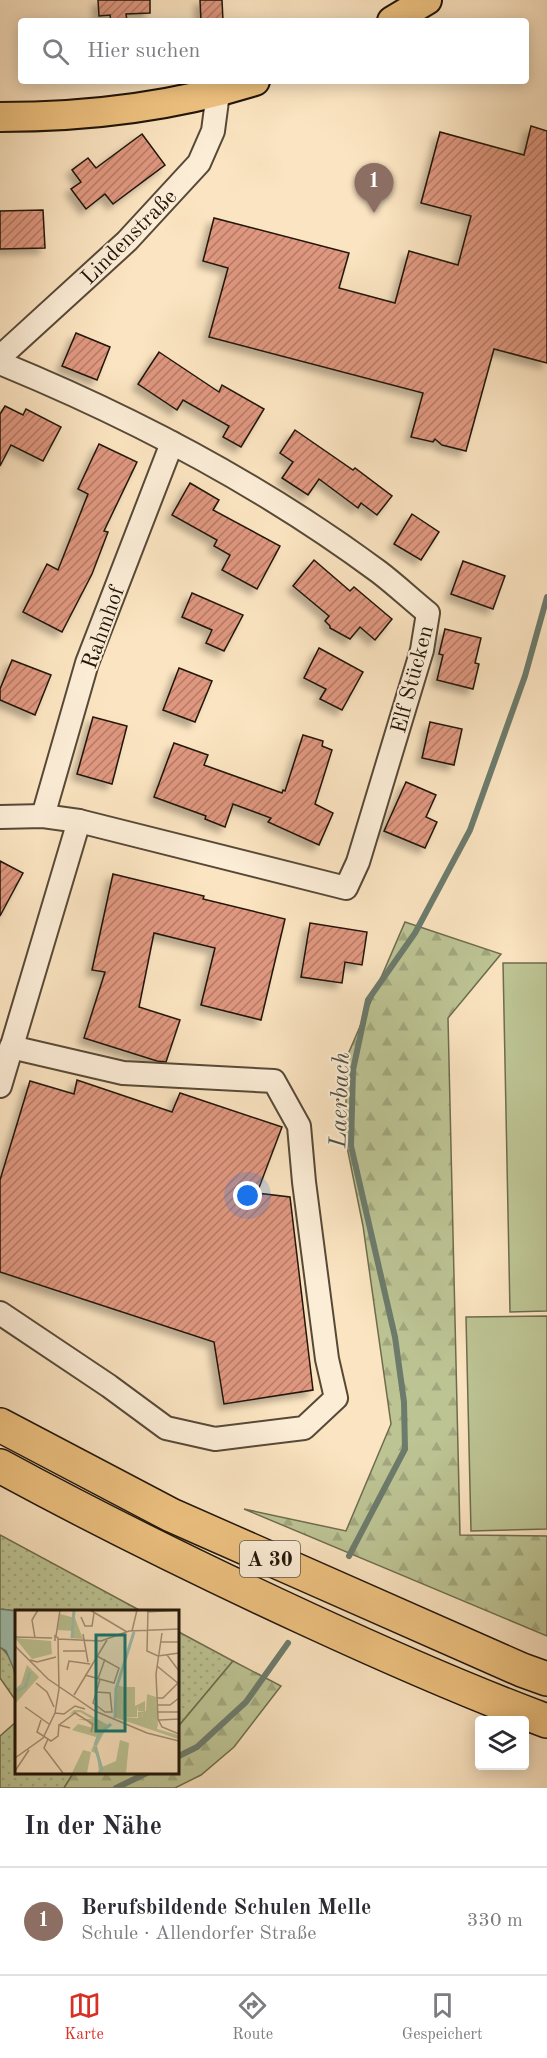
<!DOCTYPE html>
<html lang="de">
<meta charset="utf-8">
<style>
:root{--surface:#fff;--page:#f2f2f3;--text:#2b2b33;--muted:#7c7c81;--line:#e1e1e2;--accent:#d93025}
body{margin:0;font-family:"Old Standard TT",serif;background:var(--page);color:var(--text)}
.controls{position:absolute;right:18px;bottom:18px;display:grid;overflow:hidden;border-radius:6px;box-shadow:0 3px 15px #0003}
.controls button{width:54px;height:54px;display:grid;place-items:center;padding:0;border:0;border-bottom:2px solid var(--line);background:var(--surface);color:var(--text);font:30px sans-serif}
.you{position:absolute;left:248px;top:1196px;width:21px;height:21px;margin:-15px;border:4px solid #fff;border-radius:50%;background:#1a73e8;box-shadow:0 0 0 9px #1a73e833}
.badge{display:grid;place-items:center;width:39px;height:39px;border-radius:50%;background:var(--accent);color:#fff;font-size:20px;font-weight:700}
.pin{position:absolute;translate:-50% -50px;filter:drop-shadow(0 2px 3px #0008)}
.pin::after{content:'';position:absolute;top:32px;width:21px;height:18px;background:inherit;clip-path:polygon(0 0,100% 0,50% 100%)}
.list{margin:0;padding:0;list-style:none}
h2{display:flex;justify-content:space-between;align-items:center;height:78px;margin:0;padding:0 24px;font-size:26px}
h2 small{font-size:20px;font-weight:400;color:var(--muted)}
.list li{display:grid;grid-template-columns:39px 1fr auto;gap:18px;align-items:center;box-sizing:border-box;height:108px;padding:0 24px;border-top:2px solid var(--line)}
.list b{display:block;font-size:22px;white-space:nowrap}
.list p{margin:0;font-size:20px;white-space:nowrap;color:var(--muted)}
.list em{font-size:20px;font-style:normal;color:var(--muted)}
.icon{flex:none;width:33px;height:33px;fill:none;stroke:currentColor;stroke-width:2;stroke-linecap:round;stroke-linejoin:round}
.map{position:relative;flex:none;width:547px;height:1788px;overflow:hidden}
.search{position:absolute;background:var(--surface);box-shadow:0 3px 15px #0003;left:18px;right:18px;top:18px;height:66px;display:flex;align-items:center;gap:15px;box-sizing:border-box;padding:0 21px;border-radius:6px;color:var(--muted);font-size:22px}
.sheet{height:186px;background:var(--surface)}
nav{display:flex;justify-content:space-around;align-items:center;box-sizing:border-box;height:84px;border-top:2px solid var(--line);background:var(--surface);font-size:16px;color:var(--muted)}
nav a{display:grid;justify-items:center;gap:3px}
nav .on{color:var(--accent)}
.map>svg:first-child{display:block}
.grass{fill:url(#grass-dots);stroke:#6e6c4e;stroke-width:1.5}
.forest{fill:url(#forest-firs);stroke:#6e6c4e;stroke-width:1.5}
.garden{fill:#bdc494;stroke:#6e6c4e;stroke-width:1.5}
.water{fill:#9fbfae;stroke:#6c7b6c;stroke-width:1.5}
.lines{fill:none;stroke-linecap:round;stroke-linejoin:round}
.stream{stroke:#6c7b6c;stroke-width:6}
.building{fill:url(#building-hatch);stroke:#201509;stroke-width:1.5;filter:url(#shadow)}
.minor-casing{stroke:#574937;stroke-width:26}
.major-casing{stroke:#201509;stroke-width:32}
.highway-casing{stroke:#201509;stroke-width:36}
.minor{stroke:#fcedd7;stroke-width:22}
.major{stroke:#eec280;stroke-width:28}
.highway{stroke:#eec280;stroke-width:33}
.labels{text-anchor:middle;stroke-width:4.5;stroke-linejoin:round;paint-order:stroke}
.shield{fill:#fcedd7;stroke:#625647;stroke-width:1.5}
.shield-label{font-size:21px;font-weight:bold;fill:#201509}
.street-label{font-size:22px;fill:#201509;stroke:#fcedd7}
.water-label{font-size:24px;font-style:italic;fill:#4c5043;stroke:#fcedd7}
.inset-river{fill:none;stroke:#9fbfae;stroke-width:3}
.inset-road{fill:none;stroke:#a39177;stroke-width:1.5}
.view{fill:#0f766e;fill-opacity:0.15;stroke:#0f766e;stroke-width:3}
.inset-edge{fill:none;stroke:#201509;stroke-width:3}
</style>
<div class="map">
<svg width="547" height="1788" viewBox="0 0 547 1788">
<defs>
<pattern id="grass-dots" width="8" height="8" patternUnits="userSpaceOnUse" patternTransform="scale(1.5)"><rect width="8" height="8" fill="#bdc494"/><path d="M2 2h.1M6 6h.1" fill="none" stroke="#a2a87e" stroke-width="1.8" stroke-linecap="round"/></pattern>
<pattern id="forest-firs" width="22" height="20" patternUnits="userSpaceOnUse" patternTransform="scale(1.5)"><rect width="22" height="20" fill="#bdc494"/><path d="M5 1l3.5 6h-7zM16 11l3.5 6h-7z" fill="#a2a87e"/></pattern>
<pattern id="building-hatch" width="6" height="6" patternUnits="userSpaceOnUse" patternTransform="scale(1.5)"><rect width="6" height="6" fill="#df977f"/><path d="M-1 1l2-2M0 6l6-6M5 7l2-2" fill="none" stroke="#b47a66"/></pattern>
<filter id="shadow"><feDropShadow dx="-5.5" dy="5.5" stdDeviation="3" flood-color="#0004"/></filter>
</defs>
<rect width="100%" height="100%" fill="#fbe4c1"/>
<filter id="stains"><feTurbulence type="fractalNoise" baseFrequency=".00333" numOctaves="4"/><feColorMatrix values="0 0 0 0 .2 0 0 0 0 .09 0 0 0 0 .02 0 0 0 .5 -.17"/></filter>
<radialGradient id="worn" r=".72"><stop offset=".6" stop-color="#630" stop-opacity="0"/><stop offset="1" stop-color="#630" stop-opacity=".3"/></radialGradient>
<g class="grass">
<path d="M 0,1535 L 141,1611 L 16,1611 L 0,1609 Z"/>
<path d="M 177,1631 L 233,1661 L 177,1728 Z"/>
<path d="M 0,1647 C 17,1659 16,1682 16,1701 L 0,1678 Z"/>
<path d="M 16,1722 L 16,1772 L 74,1772 L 64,1788 L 0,1788 L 0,1736 Z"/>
</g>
<g class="forest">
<path d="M 405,922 L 501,954 L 448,1018 L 460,1535 L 547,1536 L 547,1636 L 244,1509 L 346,1531 L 391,1424 L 363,1226 L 346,1142 L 346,1059 Z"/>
<path d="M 233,1661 L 281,1686 L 234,1747 L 201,1775 L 175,1788 L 64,1788 L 74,1772 L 177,1772 L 177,1728 Z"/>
</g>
<g class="garden">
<path d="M 503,963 L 547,963 L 547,1311 L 510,1312 Z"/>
<path d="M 547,1316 L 547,1529 L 471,1531 L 466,1317 Z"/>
</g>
<path class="water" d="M 0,1609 L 16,1611 L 16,1674 L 6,1651 L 0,1647 Z"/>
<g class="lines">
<g class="stream">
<path d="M 349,1556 L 405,1449 L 404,1402 L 395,1337 L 351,1146 L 353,1070 L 368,1000 L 415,933 L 470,830 L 525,676 L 547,597"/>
<path d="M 177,1757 L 197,1747 L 246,1702 L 288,1643"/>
<path d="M 116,1788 L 149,1772"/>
</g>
</g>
<g class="building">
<path d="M 98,0 L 150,0 L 150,13 L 126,14 L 127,21 L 111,21 L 110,15 L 99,16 Z"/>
<path d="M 200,0 L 222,0 L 223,21 L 201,21 Z"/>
<path d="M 531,126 L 547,131 L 547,363 L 494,349 L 466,451 L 442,445 L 435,439 L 433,442 L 411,437 L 423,393 L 209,337 L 228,268 L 203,261 L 214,218 L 349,253 L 339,288 L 395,303 L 409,251 L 458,265 L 471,216 L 421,203 L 440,132 L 524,155 Z"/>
<path d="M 142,134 L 165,165 L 113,204 L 105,194 L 86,209 L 71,189 L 81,182 L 72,170 L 88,158 L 96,168 Z"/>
<path d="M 43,210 L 45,248 L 0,249 L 0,211 Z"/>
<path d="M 76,333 L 110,347 L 97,380 L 62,366 Z"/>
<path d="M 159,352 L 219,392 L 222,385 L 264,409 L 241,447 L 223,437 L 229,426 L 183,400 L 177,410 L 138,384 Z"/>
<path d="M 5,406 L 23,415 L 26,409 L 61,427 L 43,461 L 11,445 L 0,466 L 0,414 Z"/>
<path d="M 295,430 L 353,470 L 355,468 L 392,496 L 377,515 L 361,503 L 358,508 L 319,479 L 308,495 L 282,478 L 293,462 L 280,453 Z"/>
<path d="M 99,444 L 137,462 L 104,531 L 108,532 L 92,574 L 62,632 L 23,612 L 47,564 L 58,570 L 88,494 L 78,489 Z"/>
<path d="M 190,483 L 219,500 L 213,510 L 280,546 L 257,589 L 222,570 L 230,555 L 214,546 L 217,540 L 172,515 Z"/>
<path d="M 412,514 L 439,532 L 421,560 L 394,544 Z"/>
<path d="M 314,560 L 350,591 L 354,587 L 392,619 L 375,640 L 360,627 L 350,639 L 330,628 L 330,626 L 325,621 L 329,616 L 293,586 Z"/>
<path d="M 463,561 L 505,576 L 493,609 L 451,594 Z"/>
<path d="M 192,593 L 243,615 L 224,651 L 206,643 L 212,630 L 182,617 Z"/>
<path d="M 445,629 L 481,638 L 475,663 L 479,664 L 473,689 L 437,680 L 443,655 L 439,654 Z"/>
<path d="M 319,648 L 363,672 L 342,710 L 320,699 L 326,689 L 304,678 Z"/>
<path d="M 12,660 L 51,675 L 35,715 L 0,700 L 0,689 Z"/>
<path d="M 179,668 L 212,681 L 195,722 L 163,710 Z"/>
<path d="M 93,717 L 127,726 L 112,784 L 77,774 Z"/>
<path d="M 430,722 L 462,729 L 454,765 L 422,758 Z"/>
<path d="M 303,735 L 323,741 L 322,746 L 332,750 L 315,804 L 333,813 L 319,845 L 268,822 L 271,818 L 233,804 L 225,827 L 205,819 L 206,816 L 154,797 L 174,743 L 208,755 L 204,765 L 282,793 L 283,790 L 285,791 Z"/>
<path d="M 406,782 L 436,795 L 426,817 L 437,822 L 425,848 L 384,831 Z"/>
<path d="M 0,861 L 23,873 L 0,916 Z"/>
<path d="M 113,874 L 204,896 L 203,899 L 285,919 L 261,1020 L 201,1005 L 215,948 L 154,933 L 139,1007 L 180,1020 L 166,1062 L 157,1061 L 84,1038 L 105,972 L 92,970 Z"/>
<path d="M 310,923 L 367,932 L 362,965 L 345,962 L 342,983 L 301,977 Z"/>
<path d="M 77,1080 L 172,1112 L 180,1093 L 282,1127 L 257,1193 L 290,1197 L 313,1390 L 224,1404 L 214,1342 L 0,1272 L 0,1180 L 30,1081 L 74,1094 Z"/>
</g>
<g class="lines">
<defs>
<g id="minor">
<path d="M 0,357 L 127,241 L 199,163 L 213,131 L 218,93"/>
<path d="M 0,363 C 134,418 263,486 379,572 C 396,585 412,600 428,613 L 422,650 L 358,862 L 346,888 L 79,821 L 43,816 L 0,817"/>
<path d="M 43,816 L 87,663 L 172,443"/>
<path d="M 0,1086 L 79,821"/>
<path d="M 0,1313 L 109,1386 L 166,1428 L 215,1439 L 304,1428 L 336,1398 L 327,1359 L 304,1182 L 299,1126 L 274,1081 L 123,1073 L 11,1047"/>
</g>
<g id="major">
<path d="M 392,21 L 427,0"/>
<path d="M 0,117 C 86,117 173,107 255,81"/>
</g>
<g id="highway">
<path d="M 0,1425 L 171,1515 L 522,1670 L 547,1679"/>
<path d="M 0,1466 C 101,1521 205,1572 309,1620 C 387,1656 466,1691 547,1721"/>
</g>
</defs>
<use href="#minor" class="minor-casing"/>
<use href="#major" class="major-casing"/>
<use href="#highway" class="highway-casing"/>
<use href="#minor" class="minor"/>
<use href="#major" class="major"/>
<use href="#highway" class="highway"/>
</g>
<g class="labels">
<rect class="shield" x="240" y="1541" width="60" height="36" rx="4.5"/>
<g class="shield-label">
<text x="270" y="1566">A 30</text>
</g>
<g class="street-label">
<text transform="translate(128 236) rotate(-45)" y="8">Lindenstraße</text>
<text transform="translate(102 627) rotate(-70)" y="8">Rahmhof</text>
<text transform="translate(411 679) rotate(-75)" y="8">Elf Stücken</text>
</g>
<g class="water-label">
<text transform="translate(339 1100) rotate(-88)" y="8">Laerbach</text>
</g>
</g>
<g transform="translate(15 1610)">
<rect width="164" height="164" fill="#fbe4c1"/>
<path d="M 0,28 L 36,31 L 37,44 L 17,49 ZM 132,84 L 141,87 L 143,114 L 136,108 L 127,108 L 128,103 L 123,108 L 123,102 L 131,101 ZM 59,100 L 66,100 L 93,115 L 81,127 L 57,120 L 63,114 L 78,118 L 72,111 L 62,109 L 77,109 L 65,102 L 55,104 ZM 105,130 L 114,133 L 111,163 L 86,163 L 87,157 L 101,151 ZM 68,140 L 76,142 L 72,163 L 57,163 Z" fill="#bdc494"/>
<path d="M 45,4 L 60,8 L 68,29 L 56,28 L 58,21 L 42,20 ZM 12,55 L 24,67 L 0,94 L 0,79 L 6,74 ZM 103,75 L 108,77 L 106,108 L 123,108 L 128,103 L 127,108 L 136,108 L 143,114 L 142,119 L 163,125 L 163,129 L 99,107 ZM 93,115 L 82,136 L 87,157 L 86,163 L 84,163 L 82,144 L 76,141 L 85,121 Z" fill="#bdc494"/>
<path d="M 108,77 L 120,77 L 120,96 L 130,91 L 130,101 L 123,101 L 122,96 L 122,107 L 106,108 Z" fill="#bdc494"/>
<path class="inset-river" d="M 57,28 L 59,0M 0,82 L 10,77 L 15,62M 100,108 L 101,79 L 119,22M 80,135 L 84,124 L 96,114M 80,137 L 87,159 L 84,163"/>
<path class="inset-road" d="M 75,0 L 112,22M 133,0 L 132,41 L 143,46 L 164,43M 132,2 L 164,0M 66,7 L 70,16 L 77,16 L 79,3M 117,21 L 122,0M 147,23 L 141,64 L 143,109 L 147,117 L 164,124M 68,24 L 73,52M 41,26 L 45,0M 0,27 L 37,28M 20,28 L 17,10 L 23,0M 43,29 L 86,31 L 114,21 L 164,19M 145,32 L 164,32M 0,36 L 33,69 L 80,101 L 132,123 L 164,131M 48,41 L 70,41M 152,45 L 164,61M 15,50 L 22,52 L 41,47M 142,56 L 164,74M 52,60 L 54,51 L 75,54M 70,65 L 99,73 L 104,58 L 80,45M 83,69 L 90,49M 21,73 L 32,82 L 39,97M 81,82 L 95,83 L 97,102 L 90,102 L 78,93 L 81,83 L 85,69M 59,85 L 92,30M 142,88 L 148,88 L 163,73M 142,95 L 155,95 L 164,88M 10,97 L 34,114M 143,102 L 164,102M 40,103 L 49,104 L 60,96 L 70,99M 26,110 L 22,122 L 36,131 L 43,126 L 44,115 L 55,118M 144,110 L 164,109M 44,115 L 60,103 L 78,114 L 76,122M 33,129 L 29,138 L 48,163M 0,148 L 28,128 L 40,103 L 44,79 L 43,28 L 40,26 L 40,31M 0,161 L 14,140"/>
<path class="view" d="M 81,25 L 110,25 L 110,121 L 81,121 Z"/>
<rect width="164" height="164" class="inset-edge"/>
</g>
<rect width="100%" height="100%" filter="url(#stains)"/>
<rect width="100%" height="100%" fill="url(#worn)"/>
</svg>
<div class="controls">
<button><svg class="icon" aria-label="layers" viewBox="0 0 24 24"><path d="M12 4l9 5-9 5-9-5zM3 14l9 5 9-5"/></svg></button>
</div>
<div class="you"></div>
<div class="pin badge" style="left:374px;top:213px;background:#8d6e63">1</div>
<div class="search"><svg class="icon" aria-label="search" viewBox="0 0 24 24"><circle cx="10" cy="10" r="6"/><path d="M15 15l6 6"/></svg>Hier suchen</div>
</div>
<section class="sheet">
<h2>In der Nähe<small></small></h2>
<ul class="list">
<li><span class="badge" style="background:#8d6e63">1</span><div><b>Berufsbildende Schulen Melle</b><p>Schule · Allendorfer Straße</p></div><em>330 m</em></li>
</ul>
</section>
<nav>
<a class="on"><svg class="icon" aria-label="map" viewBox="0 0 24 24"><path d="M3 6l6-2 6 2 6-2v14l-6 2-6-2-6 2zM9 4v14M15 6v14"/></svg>Karte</a>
<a><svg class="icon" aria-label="directions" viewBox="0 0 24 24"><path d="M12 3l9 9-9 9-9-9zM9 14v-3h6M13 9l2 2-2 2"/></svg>Route</a>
<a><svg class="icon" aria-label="saved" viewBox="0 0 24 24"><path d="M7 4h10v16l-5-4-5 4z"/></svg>Gespeichert</a>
</nav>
